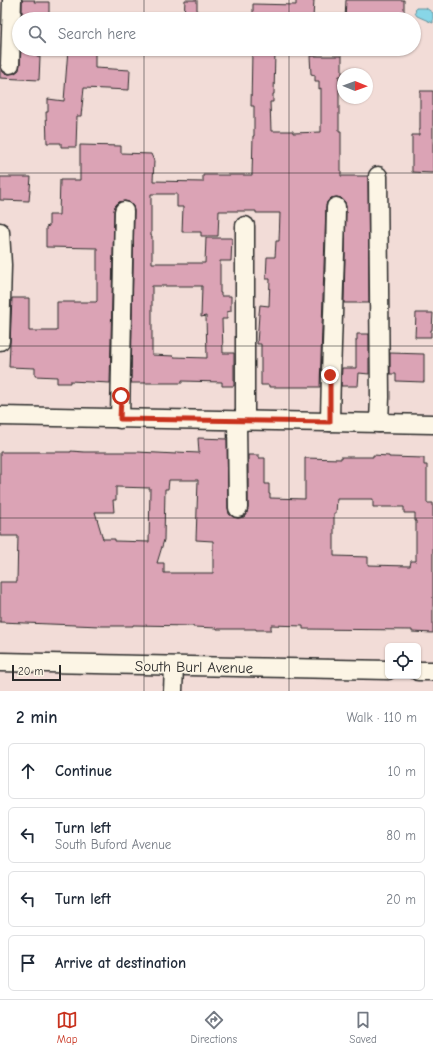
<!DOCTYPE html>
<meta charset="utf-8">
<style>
:root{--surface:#fff;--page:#f2f2f3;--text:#1f2937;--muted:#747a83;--line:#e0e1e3;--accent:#c8321e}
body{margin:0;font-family:"Comic Neue",sans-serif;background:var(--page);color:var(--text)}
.controls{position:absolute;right:12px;bottom:12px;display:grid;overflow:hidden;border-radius:6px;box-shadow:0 1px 3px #0004}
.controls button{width:36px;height:36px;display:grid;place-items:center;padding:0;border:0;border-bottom:1px solid var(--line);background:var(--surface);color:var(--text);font:20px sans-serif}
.compass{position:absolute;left:337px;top:68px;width:36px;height:36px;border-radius:50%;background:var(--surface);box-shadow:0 1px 3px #0004;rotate:91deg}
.scale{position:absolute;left:12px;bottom:10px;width:49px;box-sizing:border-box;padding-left:4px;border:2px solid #2b2b2b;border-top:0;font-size:11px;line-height:14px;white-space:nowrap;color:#2b2b2b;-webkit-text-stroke:3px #fcf5e5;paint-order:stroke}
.stop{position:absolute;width:12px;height:12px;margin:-9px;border:3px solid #c8321e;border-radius:50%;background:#fff}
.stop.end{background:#c8321e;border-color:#fff;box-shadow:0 1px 4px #0008}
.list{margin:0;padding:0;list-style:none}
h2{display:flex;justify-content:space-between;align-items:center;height:52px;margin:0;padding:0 16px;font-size:17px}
h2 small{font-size:13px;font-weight:400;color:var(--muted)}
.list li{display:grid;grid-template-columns:26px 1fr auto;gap:12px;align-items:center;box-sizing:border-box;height:56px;margin:0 8px 8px;padding:0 8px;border:1px solid var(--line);border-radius:6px}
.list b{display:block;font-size:15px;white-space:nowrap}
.list p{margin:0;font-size:13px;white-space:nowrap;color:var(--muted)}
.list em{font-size:13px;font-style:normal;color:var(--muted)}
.icon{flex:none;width:22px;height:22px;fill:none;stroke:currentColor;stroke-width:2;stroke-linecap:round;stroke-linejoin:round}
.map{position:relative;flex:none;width:433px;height:691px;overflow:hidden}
.search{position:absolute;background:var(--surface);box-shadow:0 1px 3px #0004;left:12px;right:12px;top:12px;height:44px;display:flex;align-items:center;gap:10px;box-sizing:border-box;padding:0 14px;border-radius:22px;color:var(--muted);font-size:15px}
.sheet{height:308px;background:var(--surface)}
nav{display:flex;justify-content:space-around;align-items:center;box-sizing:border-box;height:56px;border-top:1px solid var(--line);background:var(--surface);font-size:11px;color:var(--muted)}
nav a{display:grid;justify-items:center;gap:2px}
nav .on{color:var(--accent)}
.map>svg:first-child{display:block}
.water{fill:#88d6e7;stroke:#63929c}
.building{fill:#dba3b5;stroke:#2b2b2b;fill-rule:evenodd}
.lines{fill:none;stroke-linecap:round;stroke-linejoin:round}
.minor-casing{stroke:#2b2b2b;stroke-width:21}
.minor{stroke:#fcf5e5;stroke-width:18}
.route{stroke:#c8321e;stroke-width:5}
.grid{fill:none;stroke:#2b2b2b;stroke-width:1;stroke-opacity:0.55}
.labels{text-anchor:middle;stroke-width:3;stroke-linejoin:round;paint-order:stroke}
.street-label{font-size:15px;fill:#2b2b2b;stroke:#fcf5e5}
</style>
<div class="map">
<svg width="433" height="691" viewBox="0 0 433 691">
<rect width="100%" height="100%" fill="#f2dcd7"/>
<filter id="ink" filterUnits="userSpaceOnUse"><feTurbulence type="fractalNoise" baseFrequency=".025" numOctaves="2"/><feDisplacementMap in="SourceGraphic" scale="8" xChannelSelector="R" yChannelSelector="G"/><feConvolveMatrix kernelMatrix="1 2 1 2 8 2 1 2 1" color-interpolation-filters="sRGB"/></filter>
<g filter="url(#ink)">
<path class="water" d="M 416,8 L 426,8 L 433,13 L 433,23 L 417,16 L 415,13 Z"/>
<g class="building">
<path d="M 22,0 L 35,0 L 34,2 L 49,2 L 49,17 L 30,16 L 29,19 L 22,19 Z"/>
<path d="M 185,0 L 197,0 L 197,19 L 184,19 Z"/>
<path d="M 296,0 L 314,0 L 313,18 L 281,17 L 281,19 L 253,19 L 253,4 L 296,5 Z"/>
<path d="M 346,0 L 404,0 L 404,14 L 399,14 L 399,19 L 345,19 Z"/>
<path d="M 21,49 L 37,49 L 37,57 L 40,57 L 39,80 L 0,78 L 0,66 L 1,69 L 4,73 L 9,74 L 15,73 L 19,70 L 20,64 Z"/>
<path d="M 68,49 L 95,49 L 95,68 L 130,70 L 129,90 L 84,88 L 81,116 L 77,116 L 76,147 L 61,147 L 61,143 L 47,143 L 46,112 L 48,112 L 48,99 L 64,101 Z"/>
<path d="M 252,52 L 275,52 L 274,94 L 273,94 L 273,102 L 270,102 L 271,131 L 293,131 L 293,133 L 321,132 L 321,88 L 319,89 L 319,81 L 315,81 L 315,75 L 311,74 L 310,56 L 342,56 L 342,76 L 339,76 L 339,131 L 341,131 L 341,176 L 368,176 L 369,303 L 344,303 L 346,207 L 345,202 L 341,198 L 337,197 L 331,198 L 327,202 L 326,206 L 320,387 L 269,387 L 269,385 L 261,385 L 261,344 L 257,344 L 259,314 L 260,305 L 269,306 L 270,279 L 266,279 L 267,257 L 275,257 L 276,241 L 279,241 L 280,213 L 256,213 L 256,211 L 219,211 L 218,236 L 201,236 L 201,232 L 182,232 L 183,207 L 177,207 L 177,194 L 151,194 L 151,236 L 152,236 L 152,263 L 205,263 L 206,238 L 232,238 L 231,261 L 220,261 L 220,293 L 221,293 L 221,296 L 231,296 L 231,311 L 227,312 L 227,319 L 222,319 L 223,353 L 234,353 L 234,386 L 222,386 L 222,382 L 182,381 L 182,383 L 131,383 L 134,211 L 133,206 L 129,202 L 125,201 L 119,202 L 115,206 L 114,211 L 110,383 L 70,381 L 70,383 L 57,383 L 57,377 L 35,376 L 35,368 L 9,367 L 12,298 L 29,298 L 29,331 L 57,331 L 57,302 L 96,302 L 97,301 L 97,248 L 46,247 L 46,227 L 49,226 L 49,215 L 59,215 L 60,180 L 80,180 L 80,145 L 121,146 L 121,153 L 151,154 L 154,161 L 153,181 L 203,182 L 203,175 L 252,175 L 253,136 L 254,136 L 254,106 L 251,106 ZM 152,286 L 202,286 L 201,317 L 206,316 L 207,358 L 174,357 L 174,356 L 152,355 Z"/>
<path d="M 420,91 L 433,91 L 433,173 L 412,172 L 412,135 L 419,135 L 419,130 L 420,130 Z"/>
<path d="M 0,177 L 31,177 L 29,201 L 0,200 Z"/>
<path d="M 416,313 L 433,313 L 432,330 L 431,330 L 431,337 L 415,337 Z"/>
<path d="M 357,334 L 369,334 L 369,374 L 359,373 L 358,386 L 341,386 L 342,368 L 356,368 L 356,340 L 357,340 Z"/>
<path d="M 390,353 L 424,354 L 424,382 L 396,381 L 396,374 L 390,374 Z"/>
<path d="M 198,438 L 227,439 L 228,508 L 229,514 L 233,517 L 238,518 L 244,517 L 247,513 L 248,508 L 248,455 L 259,455 L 259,458 L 265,458 L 265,484 L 269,484 L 269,494 L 270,494 L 270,498 L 305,499 L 305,458 L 341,459 L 341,457 L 373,457 L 373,455 L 389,456 L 389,457 L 424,458 L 424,465 L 427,465 L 427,503 L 433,503 L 433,633 L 412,632 L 412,630 L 303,629 L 303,626 L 271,625 L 271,630 L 256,630 L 256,629 L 217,629 L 217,628 L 193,627 L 193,626 L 133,625 L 133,626 L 100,626 L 0,622 L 0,582 L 17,582 L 18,536 L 0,536 L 0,452 L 71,452 L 71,451 L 84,452 L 138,452 L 176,454 L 176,452 L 199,453 ZM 169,480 L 198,480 L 196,540 L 213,541 L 213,573 L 164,573 L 164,563 L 157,563 L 164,540 L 165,489 L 168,489 ZM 116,487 L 150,488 L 149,542 L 115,541 L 115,539 L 103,539 L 95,512 L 114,512 L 113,500 L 116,500 ZM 337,499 L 373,499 L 373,507 L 404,507 L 404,513 L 415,513 L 415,521 L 416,521 L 416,561 L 411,561 L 410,566 L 368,565 L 368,557 L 334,556 L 334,513 L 336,513 Z"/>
</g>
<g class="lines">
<defs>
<g id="minor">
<path d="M 10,64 L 12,0"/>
<path d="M 378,176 L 380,397 L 379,423"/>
<path d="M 245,226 L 245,421"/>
<path d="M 0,232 L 2,265 L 0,341"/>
<path d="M 0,416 L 433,424"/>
<path d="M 120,419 L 124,211"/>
<path d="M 237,421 L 238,508"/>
<path d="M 330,422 C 331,351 335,279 336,207"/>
<path d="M 0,662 L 388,670"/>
<path d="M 418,671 L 433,671"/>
<path d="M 173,691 L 174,667"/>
</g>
</defs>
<use href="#minor" class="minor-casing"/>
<use href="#minor" class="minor"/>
</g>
</g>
<g class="lines" filter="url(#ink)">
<path class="route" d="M 121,396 L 120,419 L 330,422 L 330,375"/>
</g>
<path class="grid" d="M 144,0 L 144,19M 289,0 L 289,19M 144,49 L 144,691M 289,49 L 289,691M 0,173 L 433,173M 0,346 L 433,346M 0,518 L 433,518"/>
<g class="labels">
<g class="street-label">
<text transform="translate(194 667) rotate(1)" y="5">South Burl Avenue</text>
</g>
</g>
</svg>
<div class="controls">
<button><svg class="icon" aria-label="locate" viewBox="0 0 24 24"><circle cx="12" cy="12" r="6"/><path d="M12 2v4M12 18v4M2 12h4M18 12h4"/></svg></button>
</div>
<svg class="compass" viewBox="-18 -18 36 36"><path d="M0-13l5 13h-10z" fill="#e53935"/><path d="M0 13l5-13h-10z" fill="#747a83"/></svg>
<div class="scale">20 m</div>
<div class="stop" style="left:121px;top:396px"></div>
<div class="stop end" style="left:330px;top:375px"></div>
<div class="search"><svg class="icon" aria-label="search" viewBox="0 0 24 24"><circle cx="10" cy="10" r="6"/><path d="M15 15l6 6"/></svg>Search here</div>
</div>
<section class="sheet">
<h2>2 min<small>Walk · 110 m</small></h2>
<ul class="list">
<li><svg class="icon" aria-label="ahead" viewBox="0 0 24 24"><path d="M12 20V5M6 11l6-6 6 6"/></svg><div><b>Continue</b></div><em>10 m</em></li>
<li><svg class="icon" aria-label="left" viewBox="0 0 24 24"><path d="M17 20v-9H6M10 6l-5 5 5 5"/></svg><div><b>Turn left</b><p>South Buford Avenue</p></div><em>80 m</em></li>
<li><svg class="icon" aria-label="left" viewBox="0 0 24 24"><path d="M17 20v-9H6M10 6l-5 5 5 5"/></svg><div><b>Turn left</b></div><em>20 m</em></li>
<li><svg class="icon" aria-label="arrive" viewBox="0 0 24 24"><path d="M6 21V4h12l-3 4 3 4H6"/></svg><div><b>Arrive at destination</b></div></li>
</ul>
</section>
<nav>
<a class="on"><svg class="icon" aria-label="map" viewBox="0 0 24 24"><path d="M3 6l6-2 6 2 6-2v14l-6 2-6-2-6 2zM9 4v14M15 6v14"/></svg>Map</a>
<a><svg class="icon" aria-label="directions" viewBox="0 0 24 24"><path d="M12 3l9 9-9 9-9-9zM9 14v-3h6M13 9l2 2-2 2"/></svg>Directions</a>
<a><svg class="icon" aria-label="saved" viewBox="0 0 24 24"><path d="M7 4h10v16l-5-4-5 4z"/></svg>Saved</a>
</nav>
